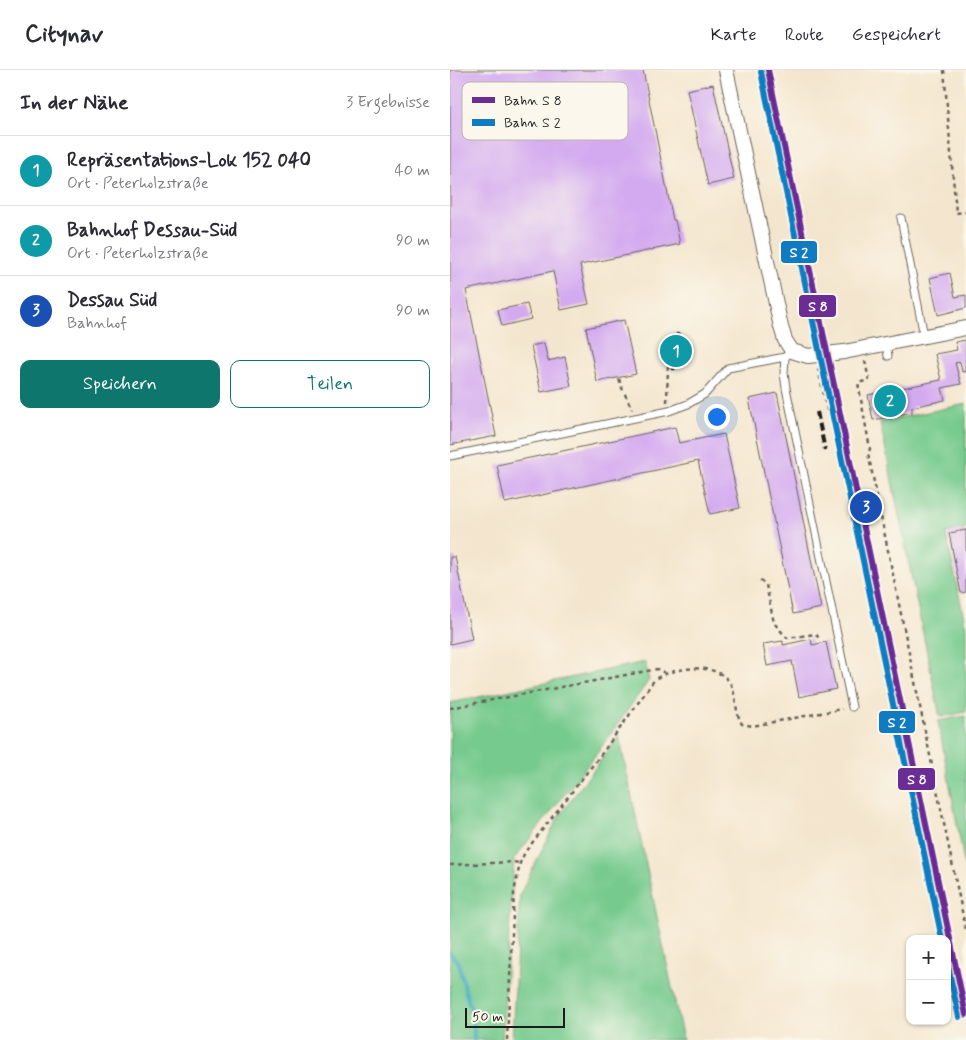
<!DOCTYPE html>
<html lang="de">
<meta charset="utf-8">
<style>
:root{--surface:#fff;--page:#f7f7f7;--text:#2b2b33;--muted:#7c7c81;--line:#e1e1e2;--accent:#0f766e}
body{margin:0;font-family:Mynerve,sans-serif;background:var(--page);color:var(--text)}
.controls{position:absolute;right:15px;bottom:15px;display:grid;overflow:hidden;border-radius:10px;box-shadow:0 1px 4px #0004}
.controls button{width:45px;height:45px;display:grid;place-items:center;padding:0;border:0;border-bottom:1px solid var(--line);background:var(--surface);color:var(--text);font:25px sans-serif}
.scale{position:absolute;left:15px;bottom:12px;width:100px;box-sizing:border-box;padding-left:5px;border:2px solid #1c1c1c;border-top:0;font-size:14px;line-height:18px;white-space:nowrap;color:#1c1c1c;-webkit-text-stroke:4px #fbf7ec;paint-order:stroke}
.you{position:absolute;left:266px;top:346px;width:18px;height:18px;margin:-12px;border:4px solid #fff;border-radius:50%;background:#1a73e8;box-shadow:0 0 0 8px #1a73e833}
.badge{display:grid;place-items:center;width:32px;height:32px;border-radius:50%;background:var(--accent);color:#fff;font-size:16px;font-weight:700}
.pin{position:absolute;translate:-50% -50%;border:2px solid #fff;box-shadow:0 1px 5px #0006}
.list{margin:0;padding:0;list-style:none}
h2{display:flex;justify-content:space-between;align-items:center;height:65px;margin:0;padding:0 20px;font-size:21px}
h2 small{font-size:16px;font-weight:400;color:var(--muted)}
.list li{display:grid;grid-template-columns:32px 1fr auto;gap:15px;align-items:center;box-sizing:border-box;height:70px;padding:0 20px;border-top:1px solid var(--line)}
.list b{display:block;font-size:19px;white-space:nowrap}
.list p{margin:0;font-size:16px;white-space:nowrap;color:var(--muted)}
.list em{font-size:16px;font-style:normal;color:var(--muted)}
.actions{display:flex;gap:10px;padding:15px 20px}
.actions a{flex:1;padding:11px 0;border:1px solid var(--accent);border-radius:10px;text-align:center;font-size:18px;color:var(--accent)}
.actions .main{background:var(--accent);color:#fff}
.map{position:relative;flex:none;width:516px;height:970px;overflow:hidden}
header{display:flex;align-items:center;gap:30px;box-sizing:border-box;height:70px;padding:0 25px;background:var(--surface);border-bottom:1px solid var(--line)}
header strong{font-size:24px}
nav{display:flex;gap:28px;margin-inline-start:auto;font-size:18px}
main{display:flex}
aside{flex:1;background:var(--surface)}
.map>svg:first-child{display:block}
.green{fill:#76ca8d;stroke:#497354}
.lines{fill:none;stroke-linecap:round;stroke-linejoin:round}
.stream{stroke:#41abc0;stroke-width:4}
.building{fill:#d3a9f0}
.lane-casing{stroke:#68635a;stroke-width:9}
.street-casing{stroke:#68635a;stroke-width:16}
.path{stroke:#68635a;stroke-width:2.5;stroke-dasharray:4 4;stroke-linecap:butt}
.lane{stroke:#fff;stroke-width:7}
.street{stroke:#fff;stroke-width:14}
.rail{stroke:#1c1c1c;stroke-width:4;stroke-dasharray:8 4;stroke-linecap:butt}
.rail-1-casing{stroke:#fbf7ec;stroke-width:10}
.rail-2-casing{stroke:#fbf7ec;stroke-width:10}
.rail-1{stroke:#6b2c94;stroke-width:6}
.rail-2{stroke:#107bc0;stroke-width:6}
.key{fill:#fbf7ec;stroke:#b8b5ae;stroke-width:1}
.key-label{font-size:14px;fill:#1c1c1c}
.line-badge{stroke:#fbf7ec;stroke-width:2}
.badge-label{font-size:14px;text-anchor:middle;font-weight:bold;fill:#fff}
</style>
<header>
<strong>Citynav</strong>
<nav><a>Karte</a><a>Route</a><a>Gespeichert</a></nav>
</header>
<main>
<aside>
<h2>In der Nähe<small>3 Ergebnisse</small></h2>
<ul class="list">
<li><span class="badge" style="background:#0f9aa8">1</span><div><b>Repräsentations-Lok 152 040</b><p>Ort · Peterholzstraße</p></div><em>40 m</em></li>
<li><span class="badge" style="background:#0f9aa8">2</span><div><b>Bahnhof Dessau-Süd</b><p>Ort · Peterholzstraße</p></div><em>90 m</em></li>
<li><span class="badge" style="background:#1a4fb4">3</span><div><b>Dessau Süd</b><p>Bahnhof</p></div><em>90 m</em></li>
</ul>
<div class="actions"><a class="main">Speichern</a><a>Teilen</a></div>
</aside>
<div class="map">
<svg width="516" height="970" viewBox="0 0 516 970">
<rect width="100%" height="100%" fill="#fbf7ec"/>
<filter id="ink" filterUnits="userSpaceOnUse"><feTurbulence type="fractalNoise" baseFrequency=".02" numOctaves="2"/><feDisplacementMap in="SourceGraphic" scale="10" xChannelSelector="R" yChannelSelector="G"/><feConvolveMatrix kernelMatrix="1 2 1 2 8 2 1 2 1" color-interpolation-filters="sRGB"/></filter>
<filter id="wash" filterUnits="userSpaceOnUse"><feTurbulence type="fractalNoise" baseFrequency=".0096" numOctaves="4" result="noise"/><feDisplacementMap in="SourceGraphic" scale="20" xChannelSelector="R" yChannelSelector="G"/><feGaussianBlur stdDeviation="1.12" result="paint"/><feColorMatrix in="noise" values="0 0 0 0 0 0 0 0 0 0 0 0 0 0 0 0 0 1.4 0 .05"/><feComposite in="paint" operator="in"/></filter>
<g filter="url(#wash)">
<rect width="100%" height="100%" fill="#f4e6ce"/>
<g class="green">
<path d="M 516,334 L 516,458 L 496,463 L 516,558 L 516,642 L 490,647 L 430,352 Z"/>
<path d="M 195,592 L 199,610 L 147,683 L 64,789 L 52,970 L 0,970 L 0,633 Z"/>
<path d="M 516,646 L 516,803 L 488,651 Z"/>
<path d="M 169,666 L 233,970 L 62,970 L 70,824 L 109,746 Z"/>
</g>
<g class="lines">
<path class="stream" d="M 0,883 L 8,892 L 17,927 L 23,945 L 24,970"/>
</g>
<g id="blocks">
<g class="building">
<path d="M 0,0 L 193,0 L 223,150 L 225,150 L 230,174 L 130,195 L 139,234 L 111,240 L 103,201 L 16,220 L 46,366 L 0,375 Z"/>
<path d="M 263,14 L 284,109 L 258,115 L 237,20 Z"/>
<path d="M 500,203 L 505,227 L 516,225 L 516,238 L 488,245 L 480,208 Z"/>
<path d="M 77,234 L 81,249 L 52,256 L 48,240 Z"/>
<path d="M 174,250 L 186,304 L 147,312 L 136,258 Z"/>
<path d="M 516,270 L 516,301 L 512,302 L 510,292 L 505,293 L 511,314 L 492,318 L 495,330 L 462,337 L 462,342 L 423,350 L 418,325 L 491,310 L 485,284 L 507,280 L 505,272 Z"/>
<path d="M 94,273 L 98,291 L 115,287 L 121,316 L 91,322 L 81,276 Z"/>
<path d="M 327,323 L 371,538 L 343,544 L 299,329 Z"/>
<path d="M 225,357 L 229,373 L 274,364 L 290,438 L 260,444 L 248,391 L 55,433 L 47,395 Z"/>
<path d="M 516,460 L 516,522 L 511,523 L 499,463 Z"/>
<path d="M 0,487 L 5,487 L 22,569 L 0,574 Z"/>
<path d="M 361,569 L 362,575 L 376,572 L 386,619 L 349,627 L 342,591 L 317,596 L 313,574 L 333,571 L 333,575 Z"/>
</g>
</g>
</g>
<g filter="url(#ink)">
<use href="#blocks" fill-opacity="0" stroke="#68635a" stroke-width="1"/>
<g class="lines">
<defs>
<g id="lane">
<path d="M 451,148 L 474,266"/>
<path d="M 436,273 L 438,286"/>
<path d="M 335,287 L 334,303 L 336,318 L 402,637"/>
<path d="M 0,386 L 219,341 L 238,334 L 255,324 L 278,298 L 335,287 L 342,281"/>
</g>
<path id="street" d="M 276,0 L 331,257 L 335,270 L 342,281 L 358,286 L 394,282 L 516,258"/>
</defs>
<use href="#lane" class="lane-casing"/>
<use href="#street" class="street-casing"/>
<g class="path">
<path d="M 494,0 L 506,143 L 516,142"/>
<path d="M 415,291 L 419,310 L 408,313 L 420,379 L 418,383 L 516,861"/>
<path d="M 368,298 L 377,340 L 383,339 L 393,388"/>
<path d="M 169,309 L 172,318 L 182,339"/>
<path d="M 217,332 L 218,296"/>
<path d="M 310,510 L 316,515 L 324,553 L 337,568 L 366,564 L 370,570"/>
<path d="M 0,638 L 197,601 L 207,599 L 215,603"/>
<path d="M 0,795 L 63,792 L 70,793"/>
<path d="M 57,970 L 64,823 L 70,793 L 75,782 L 153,682 L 205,609 C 224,597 271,590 282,617 C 287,630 285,643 292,654 L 303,656 L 392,639"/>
</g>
<use href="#lane" class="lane"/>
<use href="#street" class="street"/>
<g class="rail">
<path d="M 223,300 L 228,263"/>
<path d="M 367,342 L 375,380"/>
</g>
<defs>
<path id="rail-1" d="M 318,0 L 516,945"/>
<g id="rail-2">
<path d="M 311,2 L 492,869"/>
<path d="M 497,892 L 509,947"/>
</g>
</defs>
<use href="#rail-1" class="rail-1-casing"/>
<use href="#rail-2" class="rail-2-casing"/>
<use href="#rail-1" class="rail-1"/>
<use href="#rail-2" class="rail-2"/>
</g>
</g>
<rect x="12" y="12" width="166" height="58" rx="8" class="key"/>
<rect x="22" y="27" width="23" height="6" fill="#6b2c94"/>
<rect x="22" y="49" width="23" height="7" fill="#107bc0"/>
<g class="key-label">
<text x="54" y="35">Bahn S 8</text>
<text x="54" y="57">Bahn S 2</text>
</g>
<g class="line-badge">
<rect x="330" y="170" width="38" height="24" rx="5" fill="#107bc0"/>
<rect x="348" y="224" width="39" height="24" rx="5" fill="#6b2c94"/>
<rect x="428" y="640" width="38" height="24" rx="5" fill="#107bc0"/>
<rect x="447" y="697" width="39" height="24" rx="5" fill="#6b2c94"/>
</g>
<g class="badge-label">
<text x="349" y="187">S 2</text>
<text x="368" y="241">S 8</text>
<text x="447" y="657">S 2</text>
<text x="467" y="714">S 8</text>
</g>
</svg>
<div class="controls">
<button>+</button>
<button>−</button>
</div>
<div class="scale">50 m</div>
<div class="you"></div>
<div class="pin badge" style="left:226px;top:281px;background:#0f9aa8">1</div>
<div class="pin badge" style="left:440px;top:331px;background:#0f9aa8">2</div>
<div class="pin badge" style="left:416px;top:437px;background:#1a4fb4">3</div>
</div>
</main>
